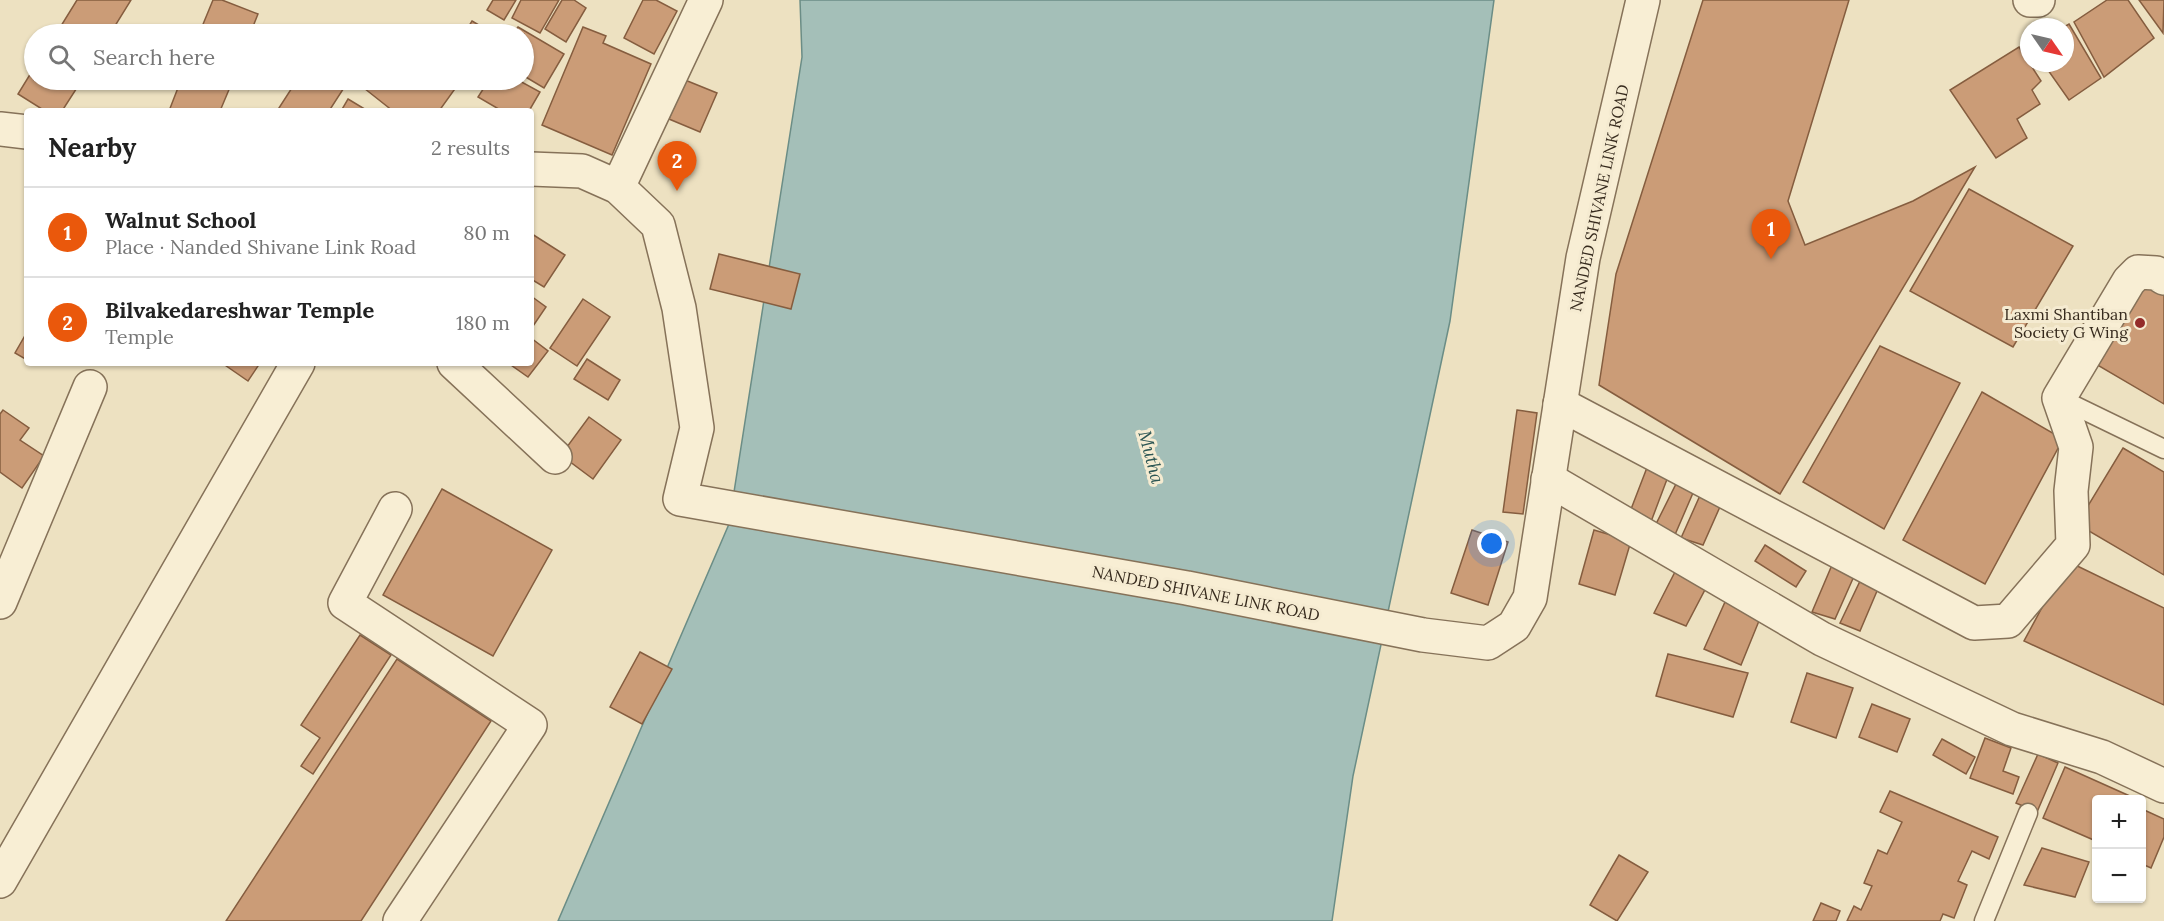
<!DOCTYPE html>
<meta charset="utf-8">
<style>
:root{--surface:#fff;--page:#f2f2f2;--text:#222;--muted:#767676;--line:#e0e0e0;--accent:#ea580c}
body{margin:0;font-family:Lora,serif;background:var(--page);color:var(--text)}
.controls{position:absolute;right:18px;bottom:18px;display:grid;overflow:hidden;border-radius:6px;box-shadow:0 2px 4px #0004}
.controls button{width:54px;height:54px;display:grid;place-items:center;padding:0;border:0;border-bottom:2px solid var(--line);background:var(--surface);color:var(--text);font:30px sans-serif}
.compass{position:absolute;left:2020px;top:18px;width:54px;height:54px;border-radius:50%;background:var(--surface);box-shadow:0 2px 4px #0004;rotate:124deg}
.you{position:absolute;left:1492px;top:544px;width:21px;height:21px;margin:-15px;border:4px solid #fff;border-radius:50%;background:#1a73e8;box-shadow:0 0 0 9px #1a73e833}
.badge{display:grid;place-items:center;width:39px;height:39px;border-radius:50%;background:var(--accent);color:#fff;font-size:20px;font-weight:700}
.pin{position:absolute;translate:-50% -50px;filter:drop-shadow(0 2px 3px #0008)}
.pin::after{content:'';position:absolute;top:32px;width:21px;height:18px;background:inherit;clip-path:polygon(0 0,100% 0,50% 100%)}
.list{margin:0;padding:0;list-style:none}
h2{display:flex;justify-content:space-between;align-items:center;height:78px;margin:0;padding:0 24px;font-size:26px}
h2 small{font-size:20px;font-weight:400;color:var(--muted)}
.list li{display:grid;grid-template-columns:39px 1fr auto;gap:18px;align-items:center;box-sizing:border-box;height:90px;padding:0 24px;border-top:2px solid var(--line)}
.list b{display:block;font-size:22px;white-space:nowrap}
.list p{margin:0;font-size:20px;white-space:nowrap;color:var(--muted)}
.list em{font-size:20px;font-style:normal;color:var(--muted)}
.icon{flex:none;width:33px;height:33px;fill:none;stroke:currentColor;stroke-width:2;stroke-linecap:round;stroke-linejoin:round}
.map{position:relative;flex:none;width:2164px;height:921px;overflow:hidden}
.search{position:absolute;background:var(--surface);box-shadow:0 2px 4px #0004;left:24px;top:24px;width:510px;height:66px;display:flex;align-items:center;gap:15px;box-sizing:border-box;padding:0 21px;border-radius:33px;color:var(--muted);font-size:22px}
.panel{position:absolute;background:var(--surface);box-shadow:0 2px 4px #0004;left:24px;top:108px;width:510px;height:258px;border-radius:6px}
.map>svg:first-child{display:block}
.water{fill:#a4bfb8;stroke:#6b8d86;stroke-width:1.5}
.building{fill:#cb9c77;stroke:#855d3f;stroke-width:1.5}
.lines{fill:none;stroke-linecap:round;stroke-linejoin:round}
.service-casing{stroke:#867259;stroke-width:21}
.minor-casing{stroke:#867259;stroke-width:36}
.tertiary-casing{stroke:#867259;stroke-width:36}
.service{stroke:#f8eed4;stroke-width:18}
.minor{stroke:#f8eed4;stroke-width:33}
.tertiary{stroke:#f8eed4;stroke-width:33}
.poi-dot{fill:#942c2a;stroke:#f5ebd1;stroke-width:2}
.labels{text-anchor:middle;stroke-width:6;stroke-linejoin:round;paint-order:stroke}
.street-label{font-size:16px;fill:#362a1d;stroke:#f5ebd1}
.poi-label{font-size:16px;fill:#362a1d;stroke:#f5ebd1;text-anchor:end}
.water-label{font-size:18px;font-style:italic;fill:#2d5654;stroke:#f5ebd1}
</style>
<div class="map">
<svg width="2164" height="921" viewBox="0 0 2164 921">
<rect width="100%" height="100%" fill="#ede1c1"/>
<path class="water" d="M 800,0 L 1494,0 L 1450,321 L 1353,776 L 1332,921 L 558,921 L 729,524 L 802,57 Z"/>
<g class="building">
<path d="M 77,0 L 131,0 L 110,34 L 56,34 Z"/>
<path d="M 213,0 L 222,0 L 258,14 L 250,34 L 199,34 Z"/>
<path d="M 493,0 L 516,0 L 504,20 L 487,10 Z"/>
<path d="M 521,0 L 559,0 L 540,33 L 512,18 Z"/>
<path d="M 562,0 L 574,0 L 586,8 L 566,42 L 545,29 Z"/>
<path d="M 643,0 L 656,0 L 677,11 L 654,54 L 624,38 Z"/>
<path d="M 1703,0 L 1849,0 L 1788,201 L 1805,245 L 1913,201 L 1975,167 L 1780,494 L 1599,385 L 1616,274 Z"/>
<path d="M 2107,0 L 2128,0 L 2154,38 L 2104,77 L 2074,22 Z"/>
<path d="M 2139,0 L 2164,0 L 2163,33 Z"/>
<path d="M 472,21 L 494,34 L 464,34 Z"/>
<path d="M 2069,24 L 2101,78 L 2069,100 L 2043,63 L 2065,63 L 2064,27 Z"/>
<path d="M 518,27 L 564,54 L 544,88 L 524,76 L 524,34 L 513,34 Z"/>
<path d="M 583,27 L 606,36 L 603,43 L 651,64 L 612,155 L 542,125 Z"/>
<path d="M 2019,47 L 2041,81 L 2032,90 L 2040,104 L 2017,119 L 2027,138 L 1996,158 L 1950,90 Z"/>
<path d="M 34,68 L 34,80 L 82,80 L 62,111 L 45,111 L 18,94 Z"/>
<path d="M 181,80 L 233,80 L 220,111 L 169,111 Z"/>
<path d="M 297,80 L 349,80 L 329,111 L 277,111 Z"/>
<path d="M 357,80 L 447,80 L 457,86 L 439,111 L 393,111 L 355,81 Z"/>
<path d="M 489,80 L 518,80 L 540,92 L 529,111 L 502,111 L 478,97 Z"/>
<path d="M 685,80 L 717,93 L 700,132 L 669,119 Z"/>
<path d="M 348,99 L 368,111 L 341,111 Z"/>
<path d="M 1969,189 L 2073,246 L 2013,347 L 1910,291 Z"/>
<path d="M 532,234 L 565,255 L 544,287 L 531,279 Z"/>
<path d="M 719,254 L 800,274 L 791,309 L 710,289 Z"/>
<path d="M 2145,273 L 2164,284 L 2164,404 L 2094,363 Z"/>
<path d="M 531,296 L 546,307 L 531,329 Z"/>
<path d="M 583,299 L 610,317 L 577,366 L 550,348 Z"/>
<path d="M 27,332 L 27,360 L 15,353 Z"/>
<path d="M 531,338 L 548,351 L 528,377 L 511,365 L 531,363 Z"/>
<path d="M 1880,346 L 1960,383 L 1884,529 L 1803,482 Z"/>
<path d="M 587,359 L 620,380 L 608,400 L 574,379 Z"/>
<path d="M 222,363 L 260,363 L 248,381 Z"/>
<path d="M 1982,392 L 2063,439 L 1985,584 L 1903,540 Z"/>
<path d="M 3,410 L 29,428 L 20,440 L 44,456 L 22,488 L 0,472 L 0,414 Z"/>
<path d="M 1517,410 L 1537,413 L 1523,514 L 1503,512 Z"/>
<path d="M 589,417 L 621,440 L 593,479 L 561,455 Z"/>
<path d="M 2123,448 L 2164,472 L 2164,575 L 2077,524 Z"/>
<path d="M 1648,465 L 1669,474 L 1649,527 L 1628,517 Z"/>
<path d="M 1678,480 L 1696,486 L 1674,537 L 1654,528 Z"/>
<path d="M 442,489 L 552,550 L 493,656 L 383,595 Z"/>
<path d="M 1702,491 L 1723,500 L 1703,545 L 1681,538 Z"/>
<path d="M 1472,530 L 1508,542 L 1488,605 L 1451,593 Z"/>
<path d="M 1594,530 L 1631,541 L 1615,595 L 1579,584 Z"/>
<path d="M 1765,545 L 1806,571 L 1796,587 L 1755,561 Z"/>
<path d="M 2067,561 L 2164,608 L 2164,705 L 2024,641 Z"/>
<path d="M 1832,565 L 1855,574 L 1835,619 L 1812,612 Z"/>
<path d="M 1678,566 L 1709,582 L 1686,626 L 1654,613 Z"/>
<path d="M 1862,577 L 1880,584 L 1860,631 L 1840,623 Z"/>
<path d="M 1725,602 L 1761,616 L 1741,665 L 1704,649 Z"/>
<path d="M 360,635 L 391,655 L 313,774 L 301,766 L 320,738 L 301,725 Z"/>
<path d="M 640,652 L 672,669 L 642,724 L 610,707 Z"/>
<path d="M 1668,654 L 1748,673 L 1733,717 L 1656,696 Z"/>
<path d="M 397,659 L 491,721 L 361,921 L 226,921 Z"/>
<path d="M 1807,673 L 1853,688 L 1836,738 L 1791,722 Z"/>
<path d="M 1872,704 L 1910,719 L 1897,752 L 1859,737 Z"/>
<path d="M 1985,738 L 2011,748 L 2003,771 L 2019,777 L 2013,794 L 1970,778 Z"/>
<path d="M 1942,739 L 1975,757 L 1966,774 L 1933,755 Z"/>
<path d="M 2038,754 L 2058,763 L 2037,812 L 2016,803 Z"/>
<path d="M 2065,767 L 2132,797 L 2131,800 L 2096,800 L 2096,841 L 2043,818 Z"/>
<path d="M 1890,791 L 1998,837 L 1989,859 L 1972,851 L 1958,881 L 1967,885 L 1954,918 L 1943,914 L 1940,921 L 1847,921 L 1854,906 L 1861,910 L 1872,886 L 1864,883 L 1878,850 L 1887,854 L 1902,822 L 1880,812 Z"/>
<path d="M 2142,809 L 2164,819 L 2164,837 L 2151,868 L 2142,864 Z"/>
<path d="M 2042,848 L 2089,862 L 2075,897 L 2024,885 Z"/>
<path d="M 1619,855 L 1648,872 L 1617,921 L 1590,905 Z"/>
<path d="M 1821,903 L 1840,911 L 1836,921 L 1813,921 Z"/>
</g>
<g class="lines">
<defs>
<g id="service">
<path d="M 2059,398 L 2164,449"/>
<path d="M 1984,921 L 2028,813"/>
</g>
<g id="minor">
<path d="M 618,187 L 706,0"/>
<path d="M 454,363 L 555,457"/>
<path d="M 1560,404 L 1974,623 L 2008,621 L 2073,545 L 2071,491 L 2076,447 L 2059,398 L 2129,281 L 2138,272 L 2156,273 L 2164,278"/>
<path d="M 1548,479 L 1822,639 L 2012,729 L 2102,757 L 2164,786"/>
<path d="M 395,509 L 345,603 L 530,725 L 400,921"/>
<path d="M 0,602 L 90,387"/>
<path d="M 0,881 L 298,363"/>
</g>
<g id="tertiary">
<path d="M 2030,0 L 2038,0"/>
<path d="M 0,129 L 27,132"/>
<path d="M 531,169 L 582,171 L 618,187 L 658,225 L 679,308 L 697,428 L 680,499 L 1187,588 L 1423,635 L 1488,643 L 1514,626 L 1530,598 L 1583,258 L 1643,0"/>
</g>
</defs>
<use href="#service" class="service-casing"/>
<use href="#minor" class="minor-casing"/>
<use href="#tertiary" class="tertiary-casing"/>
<use href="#service" class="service"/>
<use href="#minor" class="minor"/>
<use href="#tertiary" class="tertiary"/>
</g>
<circle class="poi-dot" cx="2140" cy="323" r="6"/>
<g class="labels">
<g class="street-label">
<text transform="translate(1599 198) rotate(-78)" y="6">NANDED SHIVANE LINK ROAD</text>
<text transform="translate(1206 593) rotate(11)" y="6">NANDED SHIVANE LINK ROAD</text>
</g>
<g class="poi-label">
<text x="2128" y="320">Laxmi Shantiban<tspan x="2128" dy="18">Society G Wing</tspan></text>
</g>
<g class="water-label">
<text transform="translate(1151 457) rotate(75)" y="6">Mutha</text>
</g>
</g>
</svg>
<div class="controls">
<button>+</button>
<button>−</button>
</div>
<svg class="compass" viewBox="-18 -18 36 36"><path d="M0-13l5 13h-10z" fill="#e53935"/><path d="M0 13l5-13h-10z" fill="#767676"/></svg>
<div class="you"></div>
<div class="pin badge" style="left:1771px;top:259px">1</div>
<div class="pin badge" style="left:677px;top:191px">2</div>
<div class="search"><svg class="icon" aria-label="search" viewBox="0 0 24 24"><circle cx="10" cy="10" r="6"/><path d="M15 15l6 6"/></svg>Search here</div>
<section class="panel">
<h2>Nearby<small>2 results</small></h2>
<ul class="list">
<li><span class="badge">1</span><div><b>Walnut School</b><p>Place · Nanded Shivane Link Road</p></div><em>80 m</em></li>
<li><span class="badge">2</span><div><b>Bilvakedareshwar Temple</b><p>Temple</p></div><em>180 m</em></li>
</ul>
</section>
</div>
